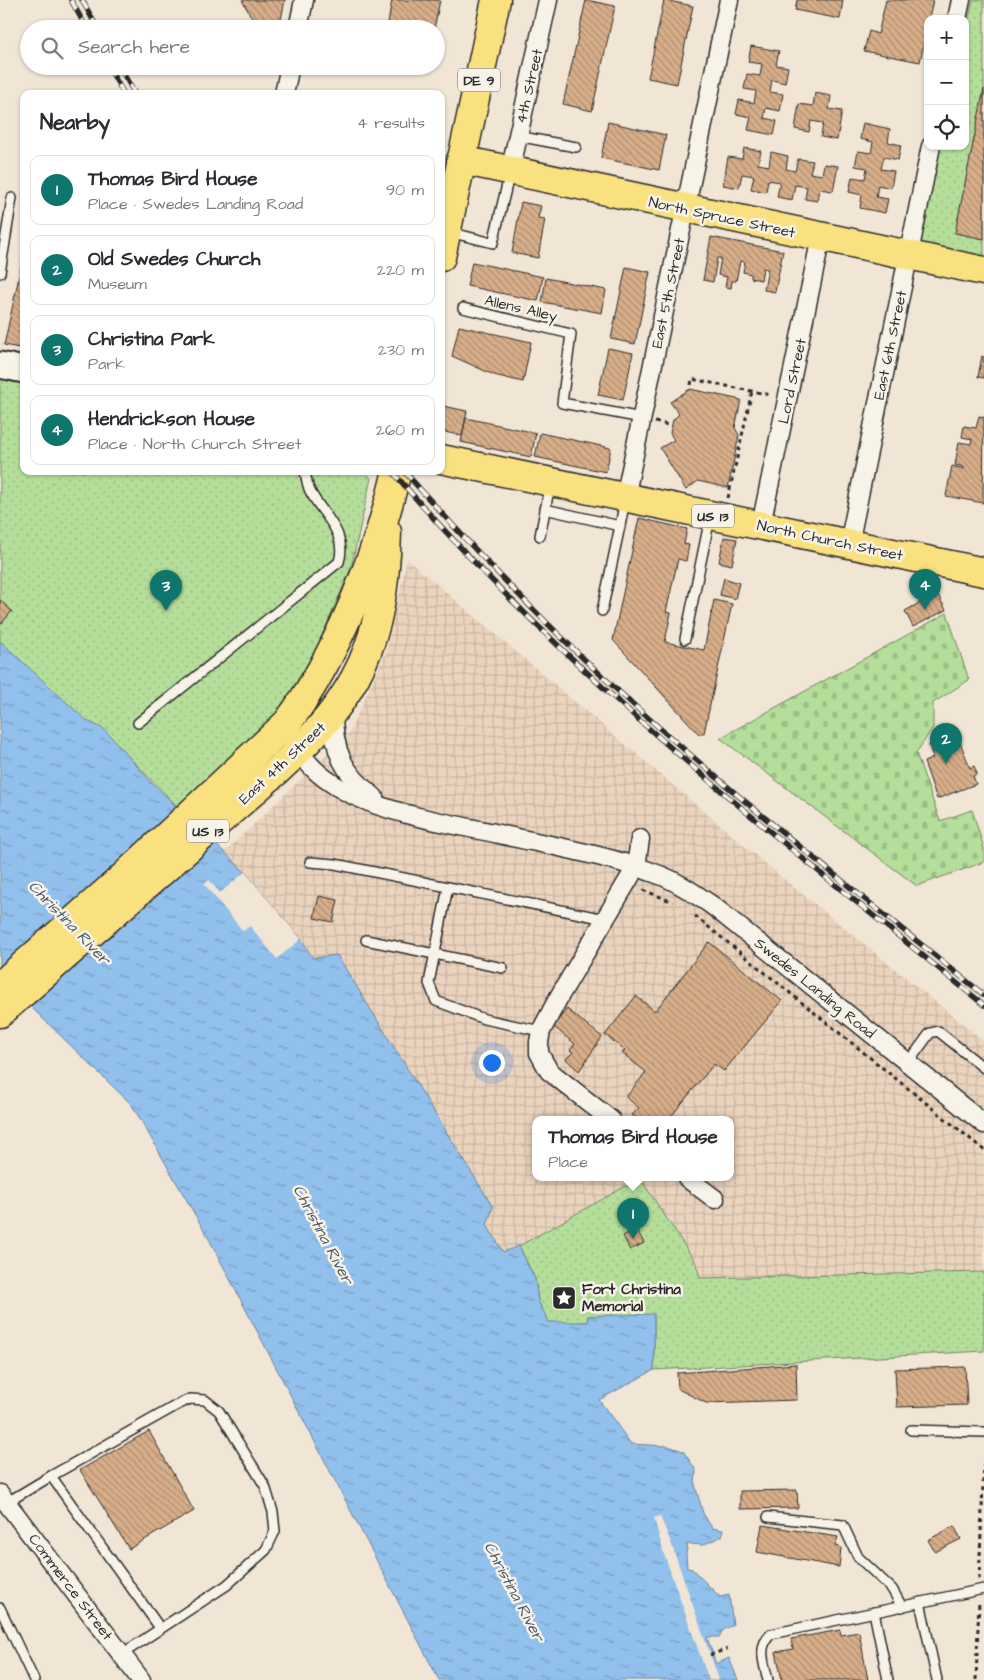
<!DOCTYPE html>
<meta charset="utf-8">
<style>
:root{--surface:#fff;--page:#f7f7f7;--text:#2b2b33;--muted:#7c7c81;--line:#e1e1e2;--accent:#0f766e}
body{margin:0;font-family:"Architects Daughter",sans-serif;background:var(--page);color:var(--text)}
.controls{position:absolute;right:15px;top:15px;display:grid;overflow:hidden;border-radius:10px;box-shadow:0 1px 4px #0004}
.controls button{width:45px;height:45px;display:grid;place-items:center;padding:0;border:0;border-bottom:1px solid var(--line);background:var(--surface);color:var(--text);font:25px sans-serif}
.you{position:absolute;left:491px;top:1062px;width:18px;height:18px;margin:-12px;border:4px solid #fff;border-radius:50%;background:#1a73e8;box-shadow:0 0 0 8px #1a73e833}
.badge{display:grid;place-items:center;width:32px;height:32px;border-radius:50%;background:var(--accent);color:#fff;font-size:16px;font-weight:700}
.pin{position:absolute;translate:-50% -41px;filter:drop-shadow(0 1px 2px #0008)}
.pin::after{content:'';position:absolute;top:26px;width:18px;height:15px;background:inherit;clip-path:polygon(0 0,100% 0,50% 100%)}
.popup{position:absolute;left:532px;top:1116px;width:202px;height:65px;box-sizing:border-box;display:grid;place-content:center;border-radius:10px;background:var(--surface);filter:drop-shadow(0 1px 4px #0005);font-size:16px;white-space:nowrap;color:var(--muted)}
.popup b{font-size:19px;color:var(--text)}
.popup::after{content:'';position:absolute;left:50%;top:100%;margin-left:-10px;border:10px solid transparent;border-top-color:var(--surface)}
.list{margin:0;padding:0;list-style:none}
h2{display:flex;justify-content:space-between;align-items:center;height:65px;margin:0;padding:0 20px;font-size:21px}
h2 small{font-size:16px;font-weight:400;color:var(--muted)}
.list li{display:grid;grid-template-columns:32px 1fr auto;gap:15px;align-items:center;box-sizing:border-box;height:70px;margin:0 10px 10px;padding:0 10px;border:1px solid var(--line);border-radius:10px}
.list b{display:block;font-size:19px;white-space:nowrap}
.list p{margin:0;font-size:16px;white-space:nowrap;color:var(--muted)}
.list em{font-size:16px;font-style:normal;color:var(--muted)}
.icon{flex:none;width:28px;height:28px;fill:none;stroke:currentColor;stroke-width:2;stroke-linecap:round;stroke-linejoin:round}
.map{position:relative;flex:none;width:984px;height:1680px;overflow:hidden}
.search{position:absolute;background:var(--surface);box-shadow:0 1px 4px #0004;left:20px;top:20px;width:425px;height:55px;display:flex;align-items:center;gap:12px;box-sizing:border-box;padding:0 18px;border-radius:28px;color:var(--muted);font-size:19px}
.panel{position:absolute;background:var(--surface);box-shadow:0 1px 4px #0004;left:20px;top:90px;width:425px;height:385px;border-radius:10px}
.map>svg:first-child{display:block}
.industrial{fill:url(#industrial-grid)}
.cemetery{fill:url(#cemetery-stones);stroke:#708462}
.park{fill:url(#park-dots);stroke:#708462}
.water{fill:url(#water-ripples);stroke:#69849f}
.pier{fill:#f1e5d5}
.building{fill:url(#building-back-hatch);stroke:#2b2b2b}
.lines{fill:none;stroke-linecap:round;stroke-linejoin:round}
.lane-casing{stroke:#2b2b2b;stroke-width:12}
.street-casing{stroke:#2b2b2b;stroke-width:21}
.secondary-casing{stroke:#2b2b2b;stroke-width:29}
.primary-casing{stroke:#2b2b2b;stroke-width:31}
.path{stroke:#2b2b2b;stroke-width:3;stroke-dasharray:4 4;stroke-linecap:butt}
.lane{stroke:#f7f3e8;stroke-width:9}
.street{stroke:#f7f3e8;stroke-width:18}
.secondary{stroke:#f7f3e8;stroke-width:25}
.primary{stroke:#fae180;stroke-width:28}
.rail-casing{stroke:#2b2b2b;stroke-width:5.5}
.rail{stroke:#f7f3e8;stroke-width:4;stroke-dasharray:11;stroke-linecap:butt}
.labels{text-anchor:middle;stroke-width:5;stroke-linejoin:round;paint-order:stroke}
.shield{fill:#f7f3e8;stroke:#686764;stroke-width:1}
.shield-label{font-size:14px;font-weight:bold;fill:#2b2b2b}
.street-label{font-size:15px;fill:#2b2b2b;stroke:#f7f3e8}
.poi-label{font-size:15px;font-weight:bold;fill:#2b2b2b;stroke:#f7f3e8;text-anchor:start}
.water-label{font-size:16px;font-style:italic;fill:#4a5865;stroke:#f7f3e8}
</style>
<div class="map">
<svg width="984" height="1680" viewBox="0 0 984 1680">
<defs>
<pattern id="industrial-grid" width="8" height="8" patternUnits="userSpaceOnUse" patternTransform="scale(1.25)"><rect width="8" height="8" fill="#ead4be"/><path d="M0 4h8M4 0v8" fill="none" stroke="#c9b6a3"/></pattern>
<pattern id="cemetery-stones" width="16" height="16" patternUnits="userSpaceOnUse" patternTransform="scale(1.25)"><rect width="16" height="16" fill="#b4de9a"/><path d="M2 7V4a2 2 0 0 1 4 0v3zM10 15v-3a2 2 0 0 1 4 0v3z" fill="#9bbf85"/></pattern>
<pattern id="park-dots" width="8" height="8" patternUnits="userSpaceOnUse" patternTransform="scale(1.25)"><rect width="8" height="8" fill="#b4de9a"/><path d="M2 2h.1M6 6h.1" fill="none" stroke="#9bbf85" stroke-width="1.8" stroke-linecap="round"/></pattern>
<pattern id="water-ripples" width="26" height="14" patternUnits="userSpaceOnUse" patternTransform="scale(1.25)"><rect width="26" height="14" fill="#92c0ec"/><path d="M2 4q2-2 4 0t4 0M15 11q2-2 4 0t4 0" fill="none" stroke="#779cbf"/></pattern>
<pattern id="building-back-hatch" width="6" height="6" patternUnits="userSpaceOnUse" patternTransform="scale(1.25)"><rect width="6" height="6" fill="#d8ae89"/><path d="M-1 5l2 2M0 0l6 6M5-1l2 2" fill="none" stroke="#af8e70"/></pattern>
</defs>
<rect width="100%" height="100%" fill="#f1e5d5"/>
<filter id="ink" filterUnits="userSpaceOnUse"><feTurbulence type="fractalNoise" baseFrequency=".02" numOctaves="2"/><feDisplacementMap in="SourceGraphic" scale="10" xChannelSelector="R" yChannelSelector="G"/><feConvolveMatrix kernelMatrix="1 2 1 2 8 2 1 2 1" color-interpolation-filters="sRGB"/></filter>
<g filter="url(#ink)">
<path class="industrial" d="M 407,559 L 774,871 L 984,1041 L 984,1272 L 699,1278 L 696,1263 L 640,1178 L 730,1178 L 730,1120 L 536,1120 L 536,1178 L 639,1178 L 519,1246 L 503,1253 L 487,1225 L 301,939 L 225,852 L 349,733 L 386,652 Z"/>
<path class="cemetery" d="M 947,613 L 969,680 L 933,703 L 933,728 L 916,753 L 940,821 L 972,810 L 984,848 L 984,862 L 917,886 L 720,738 Z"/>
<g class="park">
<path d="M 973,0 L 984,0 L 984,263 L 919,250 L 941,146 L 965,146 L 965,35 Z"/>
<path d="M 0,374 L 24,379 L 24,471 L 364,471 L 371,478 L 351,568 L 310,664 L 261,737 L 180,809 L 129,757 L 0,654 Z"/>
<path d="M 640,1178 L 696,1263 L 700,1278 L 984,1272 L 984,1351 L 654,1370 L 654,1315 L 588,1316 L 588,1322 L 549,1323 L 538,1301 L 535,1279 L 519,1246 Z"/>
</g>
<path class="water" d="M 0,641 L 87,721 L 104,729 L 152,783 L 245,872 L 301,939 L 313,958 L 337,955 L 493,1207 L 487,1225 L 503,1252 L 519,1246 L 535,1279 L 538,1301 L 549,1322 L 588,1322 L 588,1316 L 654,1314 L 654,1370 L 599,1400 L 631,1444 L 668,1446 L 683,1451 L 696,1470 L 695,1485 L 703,1513 L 712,1528 L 723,1530 L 722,1536 L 703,1545 L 688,1544 L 686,1553 L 687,1568 L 692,1569 L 720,1597 L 729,1595 L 733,1625 L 723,1630 L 719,1637 L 707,1637 L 716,1664 L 729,1658 L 738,1680 L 439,1680 L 209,1239 L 132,1105 L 0,977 Z"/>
<g class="pier">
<path d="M 245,872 L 301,939 L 277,959 L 250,926 L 243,931 L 204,884 L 209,880 L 220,893 Z"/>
<path d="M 660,1516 L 671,1543 L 719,1680 L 709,1680 L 664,1554 L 654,1518 Z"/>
</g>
<g class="building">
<path d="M 242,0 L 285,0 L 279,29 L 258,29 Z"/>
<path d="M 392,0 L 440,0 L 434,29 L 387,29 Z"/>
<path d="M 586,0 L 615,6 L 592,111 L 563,104 Z"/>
<path d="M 664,0 L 693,6 L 677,84 L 648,78 Z"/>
<path d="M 797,0 L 843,0 L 840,19 L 795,10 Z"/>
<path d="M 886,0 L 933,0 L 920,62 L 864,51 L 869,31 L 878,34 Z"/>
<path d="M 751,46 L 779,51 L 776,65 L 788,67 L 785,83 L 772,80 L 770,92 L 783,94 L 780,111 L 766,108 L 764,118 L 777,121 L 774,135 L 748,130 L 751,117 L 736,114 L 739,100 L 754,103 L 756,91 L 744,89 L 747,74 L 760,76 L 762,64 L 748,62 Z"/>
<path d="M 984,89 L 984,239 L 955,233 Z"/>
<path d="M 815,93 L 831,96 L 829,109 L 842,111 L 837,140 L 821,137 L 823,123 L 811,121 L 809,132 L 795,129 L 799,104 L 813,106 Z"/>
<path d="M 608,122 L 666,135 L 659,170 L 601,158 Z"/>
<path d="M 863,123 L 890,129 L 888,142 L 901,145 L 898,160 L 884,157 L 881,169 L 894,171 L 891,188 L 878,185 L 876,197 L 888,199 L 885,213 L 860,208 L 862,195 L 849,192 L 852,177 L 865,179 L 867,168 L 855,166 L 858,151 L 871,153 L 873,142 L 860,139 Z"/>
<path d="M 744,148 L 761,151 L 758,164 L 769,166 L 771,152 L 788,156 L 786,169 L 795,171 L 798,159 L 813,161 L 810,173 L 822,175 L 824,164 L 838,166 L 833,191 L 819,189 L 817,201 L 805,199 L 807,187 L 795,185 L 792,200 L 777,197 L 780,182 L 768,180 L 766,192 L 751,189 L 754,176 L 742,174 L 739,188 L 723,185 L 728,157 L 742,159 Z"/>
<path d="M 521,202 L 541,206 L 538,218 L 545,219 L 538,258 L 512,253 Z"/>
<path d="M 711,237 L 783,251 L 775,292 L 764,290 L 768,269 L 763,268 L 761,280 L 751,278 L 751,274 L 743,272 L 745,262 L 740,261 L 736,281 L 732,281 L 731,288 L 725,287 L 727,277 L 718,275 L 721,258 L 717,258 L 713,282 L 703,280 Z"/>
<path d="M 24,254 L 24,349 L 4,345 Z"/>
<path d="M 472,262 L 543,277 L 538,301 L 467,286 Z"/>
<path d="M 626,267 L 650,272 L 635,344 L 611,339 Z"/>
<path d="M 546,278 L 606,290 L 602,313 L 542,302 Z"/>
<path d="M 459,326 L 531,342 L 523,382 L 494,375 L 452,356 Z"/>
<path d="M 608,348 L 633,353 L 623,400 L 598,395 Z"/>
<path d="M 982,356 L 984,357 L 984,378 L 978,377 Z"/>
<path d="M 690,389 L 741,400 L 735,428 L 739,435 L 728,488 L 698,481 L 686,490 L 660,448 L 674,440 L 670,433 L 673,420 L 679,414 L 670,402 Z"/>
<path d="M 443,406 L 467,411 L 462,436 L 441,431 Z"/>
<path d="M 979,416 L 984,417 L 983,503 L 946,496 L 952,466 L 964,469 L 964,467 L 955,465 L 959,442 L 971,444 L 972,439 L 962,437 L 964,426 L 976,428 Z"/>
<path d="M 466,418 L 536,433 L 531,457 L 461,442 Z"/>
<path d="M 540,433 L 611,448 L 606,472 L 535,457 Z"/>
<path d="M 639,518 L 687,529 L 684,544 L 689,545 L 686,561 L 678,559 L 666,612 L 671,613 L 665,642 L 704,650 L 714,600 L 732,604 L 704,733 L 699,734 L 613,640 Z"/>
<path d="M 724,537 L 737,539 L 732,565 L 719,562 Z"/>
<path d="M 724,578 L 739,583 L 735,599 L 720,595 Z"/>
<path d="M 937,593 L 946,610 L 913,627 L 905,611 Z"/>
<path d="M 0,600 L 12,611 L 0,625 Z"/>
<path d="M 944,729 L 952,736 L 957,734 L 970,768 L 974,766 L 977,774 L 973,776 L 976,784 L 937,799 L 924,762 L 933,758 L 929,745 L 935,743 L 934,733 Z"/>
<path d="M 319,896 L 338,900 L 333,922 L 314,918 Z"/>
<path d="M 709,942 L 782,1001 L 724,1071 L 714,1064 L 668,1120 L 654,1120 L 650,1117 L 648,1120 L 638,1120 L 632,1115 L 639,1108 L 626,1097 L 646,1072 L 622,1053 L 625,1050 L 605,1035 L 636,996 L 655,1011 Z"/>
<path d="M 567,1009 L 602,1037 L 579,1071 L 566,1059 L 573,1052 L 570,1050 L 575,1044 L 553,1026 Z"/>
<path d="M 636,1228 L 644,1243 L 630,1250 L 623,1236 Z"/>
<path d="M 796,1364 L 797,1400 L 706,1403 L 678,1389 L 677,1373 Z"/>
<path d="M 965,1367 L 967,1405 L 897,1407 L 895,1369 Z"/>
<path d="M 149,1431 L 194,1511 L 129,1549 L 80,1470 Z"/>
<path d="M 797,1490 L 798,1508 L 740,1509 L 740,1491 Z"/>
<path d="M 762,1525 L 838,1537 L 835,1546 L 841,1548 L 839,1567 L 757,1552 Z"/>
<path d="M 954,1526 L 961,1539 L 935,1552 L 928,1540 Z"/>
<path d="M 840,1630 L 841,1635 L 859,1632 L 868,1680 L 782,1680 L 776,1652 L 793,1649 L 791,1639 Z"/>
</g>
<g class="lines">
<defs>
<g id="lane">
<path d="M 517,136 L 576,147"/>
<path d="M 449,232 L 493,243 L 510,172"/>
<path d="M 0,273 L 12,198"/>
<path d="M 463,308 L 571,334 L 562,403 L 642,418"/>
<path d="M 545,509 L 620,526 L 625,500"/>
<path d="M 540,536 L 550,485"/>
<path d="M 602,611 L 620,526"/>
<path d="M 685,639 L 710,518"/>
<path d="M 138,723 L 339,562 C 348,532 322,515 310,491 C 307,485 306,477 305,471"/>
<path d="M 310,862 L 335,864 L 605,919"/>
<path d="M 448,887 L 429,983 L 436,1001 L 484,1019 L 541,1031"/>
<path d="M 366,940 L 503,968"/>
<path d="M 908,1063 L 930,1033 L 938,1031 L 984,1068"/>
<path d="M 911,1430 L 984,1432"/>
<path d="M 51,1476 L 179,1404 L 190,1399 L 205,1400 L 219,1411 L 265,1486 L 273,1512 L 275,1531 L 266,1550 L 227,1585 L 122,1654"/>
<path d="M 6,1503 L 51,1476 L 160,1628"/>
<path d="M 768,1517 L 843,1525 L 858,1557 L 892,1589 L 902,1607"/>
<path d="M 920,1602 L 937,1680"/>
<path d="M 0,1608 L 34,1680"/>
<path d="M 874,1612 L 888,1680"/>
<path d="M 768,1680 C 764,1663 757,1647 771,1634 L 984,1589"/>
</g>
<g id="street">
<path d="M 957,19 L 961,0"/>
<path d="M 298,29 L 304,0"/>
<path d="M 284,94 L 290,66"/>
<path d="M 510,172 L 548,0"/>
<path d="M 625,498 L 729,0"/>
<path d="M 761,525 L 821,237"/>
<path d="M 849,544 L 931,146"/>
<path d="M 333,713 C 333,752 344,774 374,797"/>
<path d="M 295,743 C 325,808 437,820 499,834 C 552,846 606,855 657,874 C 677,881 695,894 713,906 L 984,1124"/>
<path d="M 611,1120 L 549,1071 L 539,1053 L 539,1042 L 541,1031 L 560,995 L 636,867 L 640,839"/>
<path d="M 687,1178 L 715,1199"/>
<path d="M 0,1494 L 141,1680"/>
</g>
<path id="secondary" d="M 0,365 L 24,370"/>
<g id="primary">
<path d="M 461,160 L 984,271"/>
<path d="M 441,257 L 496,0"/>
<path d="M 441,459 L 984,572"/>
<path d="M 0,986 L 123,877 L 287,723 C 337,657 378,552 397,471"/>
<path d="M 0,1013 L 279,769 C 359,696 384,641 387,532"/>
</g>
</defs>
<use href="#lane" class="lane-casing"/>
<use href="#street" class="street-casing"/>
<use href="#secondary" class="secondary-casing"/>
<use href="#primary" class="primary-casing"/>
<g class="path">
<path d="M 691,385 L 692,379 L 771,395"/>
<path d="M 655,422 L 668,425"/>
<path d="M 728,498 L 752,391"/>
<path d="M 643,890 L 673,902"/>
<path d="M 695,916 L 984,1150"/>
<path d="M 979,1579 L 984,1462"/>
<path d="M 710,1655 L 727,1649"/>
<path d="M 976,1680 L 979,1601"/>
</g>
<use href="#lane" class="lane"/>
<use href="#street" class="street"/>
<use href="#secondary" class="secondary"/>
<use href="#primary" class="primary"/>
<defs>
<g id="rail">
<path d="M 71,0 L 87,29"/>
<path d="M 82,0 L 98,29"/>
<path d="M 108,66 L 124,94"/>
<path d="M 119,66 L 135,94"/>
<path d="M 392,471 C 566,676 777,837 984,1005"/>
<path d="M 404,471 C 471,547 541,620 615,688 C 733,796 860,895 984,995"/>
</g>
</defs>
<use href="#rail" class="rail-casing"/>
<use href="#rail" class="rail"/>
</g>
</g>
<defs>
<symbol id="sight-square" viewBox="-11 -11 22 22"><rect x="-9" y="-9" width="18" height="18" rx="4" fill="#2b2b2b" stroke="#f7f3e8"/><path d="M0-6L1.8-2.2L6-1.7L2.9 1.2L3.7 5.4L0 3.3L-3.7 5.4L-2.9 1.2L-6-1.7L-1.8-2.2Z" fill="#fff"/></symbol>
</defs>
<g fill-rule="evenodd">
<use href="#sight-square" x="550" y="1284" width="28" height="28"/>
</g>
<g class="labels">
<g class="shield">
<rect x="458" y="68.5" width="42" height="23" rx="4"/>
<rect x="692" y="504.5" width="42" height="23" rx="4"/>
<rect x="187" y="819.5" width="42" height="23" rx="4"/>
</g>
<g class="shield-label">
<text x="479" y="85">DE 9</text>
<text x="713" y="521">US 13</text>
<text x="208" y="836">US 13</text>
</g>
<g class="street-label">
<text transform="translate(529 86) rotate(-77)" y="5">4th Street</text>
<text transform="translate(722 217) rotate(12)" y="5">North Spruce Street</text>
<text transform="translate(668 293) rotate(-78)" y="5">East 5th Street</text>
<text transform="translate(521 308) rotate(13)" y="5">Allens Alley</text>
<text transform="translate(890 345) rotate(-78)" y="5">East 6th Street</text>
<text transform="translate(792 381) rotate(-78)" y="5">Lord Street</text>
<text transform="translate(830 540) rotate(12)" y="5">North Church Street</text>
<text transform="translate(282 763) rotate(-43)" y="5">East 4th Street</text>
<text transform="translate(815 988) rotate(39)" y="5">Swedes Landing Road</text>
<text transform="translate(71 1587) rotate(53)" y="5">Commerce Street</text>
</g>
<g class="poi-label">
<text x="582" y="1294">Fort Christina<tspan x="582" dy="17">Memorial</tspan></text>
</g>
<g class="water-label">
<text transform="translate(70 922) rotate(46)" y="6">Christina River</text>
<text transform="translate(324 1234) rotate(62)" y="6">Christina River</text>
<text transform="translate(515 1591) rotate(62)" y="6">Christina River</text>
</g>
</g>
</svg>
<div class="controls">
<button>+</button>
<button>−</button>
<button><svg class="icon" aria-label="locate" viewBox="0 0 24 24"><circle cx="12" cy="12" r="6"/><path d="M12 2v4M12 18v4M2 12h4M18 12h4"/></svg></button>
</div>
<div class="you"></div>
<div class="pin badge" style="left:633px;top:1239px">1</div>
<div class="popup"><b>Thomas Bird House</b>Place</div>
<div class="pin badge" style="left:946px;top:764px">2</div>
<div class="pin badge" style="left:166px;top:611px">3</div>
<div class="pin badge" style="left:925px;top:610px">4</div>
<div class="search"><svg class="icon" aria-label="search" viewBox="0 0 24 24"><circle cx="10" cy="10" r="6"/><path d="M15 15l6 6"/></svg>Search here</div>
<section class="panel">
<h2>Nearby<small>4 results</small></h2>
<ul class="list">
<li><span class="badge">1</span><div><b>Thomas Bird House</b><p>Place · Swedes Landing Road</p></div><em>90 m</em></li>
<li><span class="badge">2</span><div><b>Old Swedes Church</b><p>Museum</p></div><em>220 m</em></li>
<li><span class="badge">3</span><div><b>Christina Park</b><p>Park</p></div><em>230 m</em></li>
<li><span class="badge">4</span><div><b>Hendrickson House</b><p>Place · North Church Street</p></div><em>260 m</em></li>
</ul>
</section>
</div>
